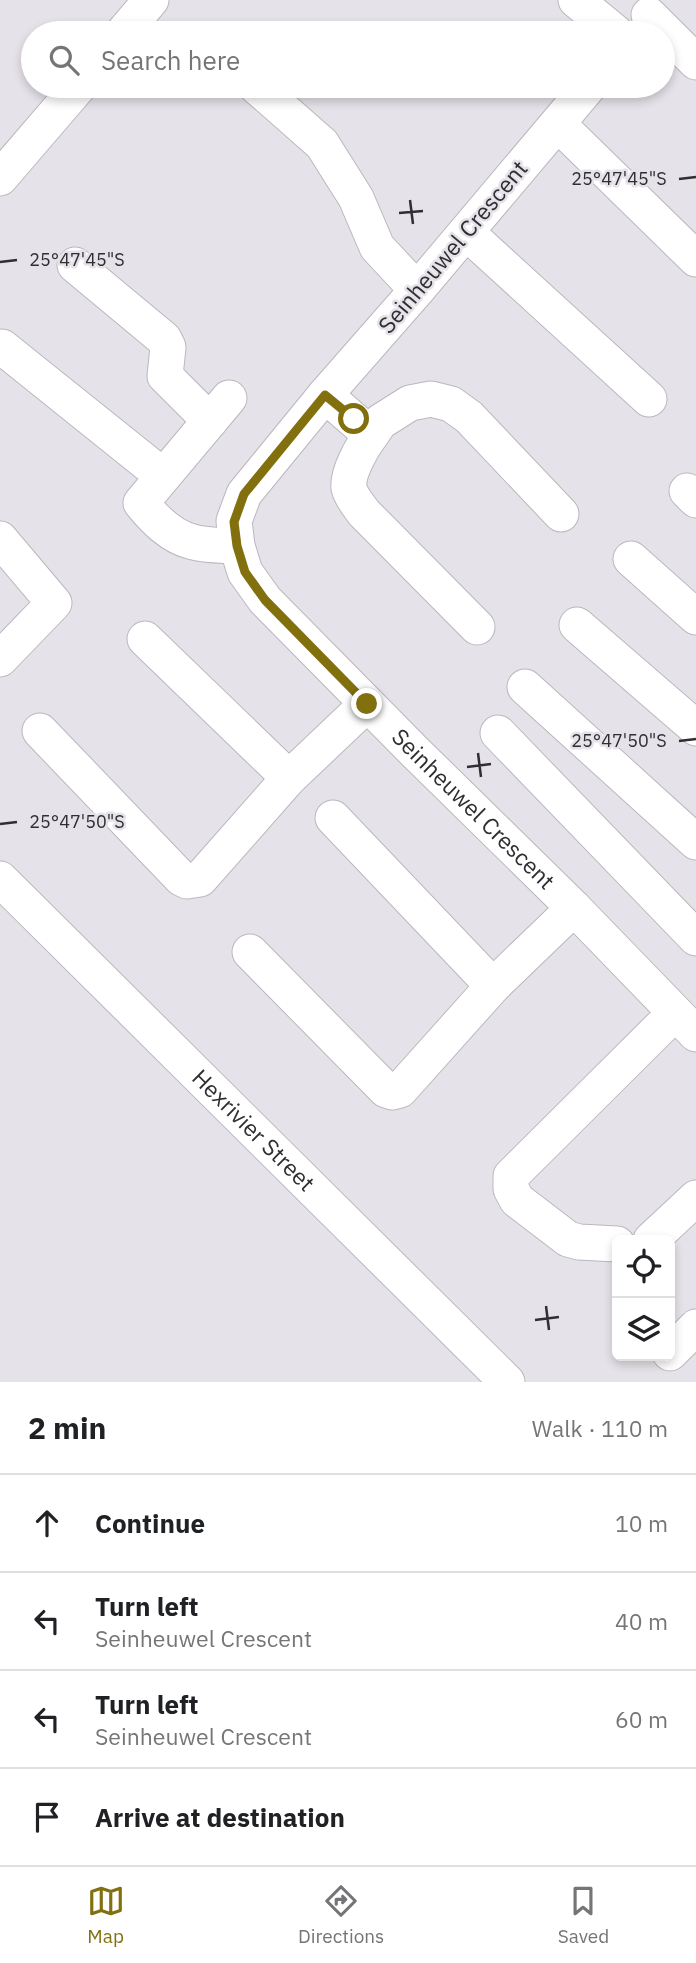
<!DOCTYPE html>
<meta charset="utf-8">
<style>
:root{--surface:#fff;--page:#f2f2f2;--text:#202124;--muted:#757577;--line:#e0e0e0;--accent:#82700f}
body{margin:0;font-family:"IBM Plex Sans",sans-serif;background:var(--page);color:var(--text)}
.controls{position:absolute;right:21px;bottom:21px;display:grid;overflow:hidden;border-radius:10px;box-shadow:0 4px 10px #0003}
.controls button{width:63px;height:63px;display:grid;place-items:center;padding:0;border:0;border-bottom:2px solid var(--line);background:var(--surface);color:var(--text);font:35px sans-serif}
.stop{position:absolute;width:21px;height:21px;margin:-16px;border:5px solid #82700f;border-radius:50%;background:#fff}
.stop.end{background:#82700f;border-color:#fff;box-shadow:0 2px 7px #0008}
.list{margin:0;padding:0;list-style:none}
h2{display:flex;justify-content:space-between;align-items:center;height:91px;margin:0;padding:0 28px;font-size:30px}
h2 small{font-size:23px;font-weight:400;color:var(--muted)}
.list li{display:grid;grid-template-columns:46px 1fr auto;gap:21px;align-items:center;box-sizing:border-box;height:98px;padding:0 28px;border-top:2px solid var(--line)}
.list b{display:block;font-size:26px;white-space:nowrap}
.list p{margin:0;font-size:23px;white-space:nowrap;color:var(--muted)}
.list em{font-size:23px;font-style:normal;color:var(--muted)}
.icon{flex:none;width:38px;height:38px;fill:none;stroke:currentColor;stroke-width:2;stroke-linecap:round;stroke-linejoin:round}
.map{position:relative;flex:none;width:696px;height:1382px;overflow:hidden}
.search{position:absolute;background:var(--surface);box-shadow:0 4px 10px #0003;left:21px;right:21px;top:21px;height:77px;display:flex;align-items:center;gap:18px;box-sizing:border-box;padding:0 24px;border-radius:38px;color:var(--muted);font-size:26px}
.sheet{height:483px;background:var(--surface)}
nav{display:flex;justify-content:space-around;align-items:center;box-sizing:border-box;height:98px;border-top:2px solid var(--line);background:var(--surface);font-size:19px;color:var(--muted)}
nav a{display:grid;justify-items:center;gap:4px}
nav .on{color:var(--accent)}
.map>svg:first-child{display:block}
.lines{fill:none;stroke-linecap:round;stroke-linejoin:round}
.minor-casing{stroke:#bbb7be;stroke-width:37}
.minor{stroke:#fff;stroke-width:35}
.route{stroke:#82700f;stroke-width:9}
.ticks{fill:none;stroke:#2f2e30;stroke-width:2.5}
.labels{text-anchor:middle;stroke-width:5;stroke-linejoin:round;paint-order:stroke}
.street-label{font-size:23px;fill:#2f2e30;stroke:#e6e2e9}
.ticks-label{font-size:18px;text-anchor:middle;fill:#2f2e30;stroke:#e6e2e9;stroke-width:5;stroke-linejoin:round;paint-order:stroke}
</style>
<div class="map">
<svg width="696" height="1382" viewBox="0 0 696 1382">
<rect width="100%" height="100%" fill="#e6e2e9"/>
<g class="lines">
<defs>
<g id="minor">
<path d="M 576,0 L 616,33"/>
<path d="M 649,15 L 696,62"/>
<path d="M 123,33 L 151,0"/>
<path d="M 256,86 L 322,144 L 356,198 L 377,247 L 417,290"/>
<path id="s1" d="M 589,86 L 417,290 L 325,395 L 244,494 L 234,521 L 237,546 L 245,572 L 265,600 L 413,750 L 574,908 L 696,1034"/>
<path d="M 558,124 L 696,259"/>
<path d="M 0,178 L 79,86"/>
<path d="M 466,232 L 649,399"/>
<path d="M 75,265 L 164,339 L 168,347 L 165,376 L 210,421"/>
<path d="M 2,347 L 163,476"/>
<path d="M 325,395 L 371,435 C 362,447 347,473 349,488 C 351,497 359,506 364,513 L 477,627"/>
<path d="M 229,398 L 141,503 C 154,519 171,537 193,542 C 207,546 223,545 237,546"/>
<path d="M 371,435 L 380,422 L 410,403 L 431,399 L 451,404 L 469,417 L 561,514"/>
<path d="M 687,491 L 696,500"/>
<path d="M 0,539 L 54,603 L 0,659"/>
<path d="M 631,559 L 696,617"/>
<path d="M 577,625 L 696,728"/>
<path d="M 145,639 L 289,778"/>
<path d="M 525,687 L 696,842"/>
<path d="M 40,731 L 181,878 L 187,881 L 200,879 L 289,778 L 367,704"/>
<path d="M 498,733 L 696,938"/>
<path d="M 333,818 L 493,986"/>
<path id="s2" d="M 0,879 L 507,1382"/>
<path d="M 250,952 L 386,1090 L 392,1092 L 400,1090 L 493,986 L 574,908"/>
<path d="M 651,1240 L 696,1198"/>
<path d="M 617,1244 L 579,1242 L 568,1239 L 517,1200 L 511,1189 L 511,1176 L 675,1013"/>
<path d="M 670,1353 L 696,1327"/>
</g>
</defs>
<use href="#minor" class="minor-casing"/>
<use href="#minor" class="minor"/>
</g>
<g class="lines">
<path class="route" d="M 354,419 L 325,395 L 244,494 L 234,522 L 237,546 L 245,572 L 265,600 L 367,704"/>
</g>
<path class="ticks" d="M 679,179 L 696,177M 410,200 L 413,224M 399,213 L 423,211M 0,262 L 17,260M 679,741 L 696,739M 478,753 L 481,777M 467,767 L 491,764M 0,824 L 17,822M 546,1306 L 549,1330M 535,1320 L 559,1317"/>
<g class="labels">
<g class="street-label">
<text transform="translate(453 247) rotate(-50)" y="8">Seinheuwel Crescent</text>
<text dy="8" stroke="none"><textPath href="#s1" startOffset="945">Seinheuwel Crescent</textPath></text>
<text dy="8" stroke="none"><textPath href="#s2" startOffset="357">Hexrivier Street</textPath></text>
</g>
</g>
<g class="ticks-label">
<text x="619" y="185">25°47'45"S</text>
<text x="77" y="266">25°47'45"S</text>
<text x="619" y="747">25°47'50"S</text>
<text x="77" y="828">25°47'50"S</text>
</g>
</svg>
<div class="controls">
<button><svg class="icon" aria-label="locate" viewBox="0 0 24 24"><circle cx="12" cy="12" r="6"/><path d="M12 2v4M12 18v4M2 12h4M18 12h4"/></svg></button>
<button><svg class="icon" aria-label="layers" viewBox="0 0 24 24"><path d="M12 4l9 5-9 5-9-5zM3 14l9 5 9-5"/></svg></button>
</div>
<div class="stop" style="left:354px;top:419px"></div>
<div class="stop end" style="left:367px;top:704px"></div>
<div class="search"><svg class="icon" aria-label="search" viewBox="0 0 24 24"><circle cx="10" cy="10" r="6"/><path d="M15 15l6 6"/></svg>Search here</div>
</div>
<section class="sheet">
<h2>2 min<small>Walk · 110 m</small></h2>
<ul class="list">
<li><svg class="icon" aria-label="ahead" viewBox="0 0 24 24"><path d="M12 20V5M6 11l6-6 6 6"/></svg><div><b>Continue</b></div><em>10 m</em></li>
<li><svg class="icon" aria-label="left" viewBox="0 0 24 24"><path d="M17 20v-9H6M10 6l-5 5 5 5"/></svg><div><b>Turn left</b><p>Seinheuwel Crescent</p></div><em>40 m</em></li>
<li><svg class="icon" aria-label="left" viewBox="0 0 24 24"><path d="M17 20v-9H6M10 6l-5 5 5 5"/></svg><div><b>Turn left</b><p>Seinheuwel Crescent</p></div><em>60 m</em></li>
<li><svg class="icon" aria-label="arrive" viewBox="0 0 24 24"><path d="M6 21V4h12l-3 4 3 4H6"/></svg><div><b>Arrive at destination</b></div></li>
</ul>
</section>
<nav>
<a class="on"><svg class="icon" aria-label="map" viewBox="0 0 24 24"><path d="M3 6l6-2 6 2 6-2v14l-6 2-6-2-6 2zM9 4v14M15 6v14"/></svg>Map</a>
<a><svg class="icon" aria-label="directions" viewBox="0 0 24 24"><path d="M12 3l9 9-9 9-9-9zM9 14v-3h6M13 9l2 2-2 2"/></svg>Directions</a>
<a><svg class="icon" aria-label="saved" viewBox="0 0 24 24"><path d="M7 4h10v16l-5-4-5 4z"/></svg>Saved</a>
</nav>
